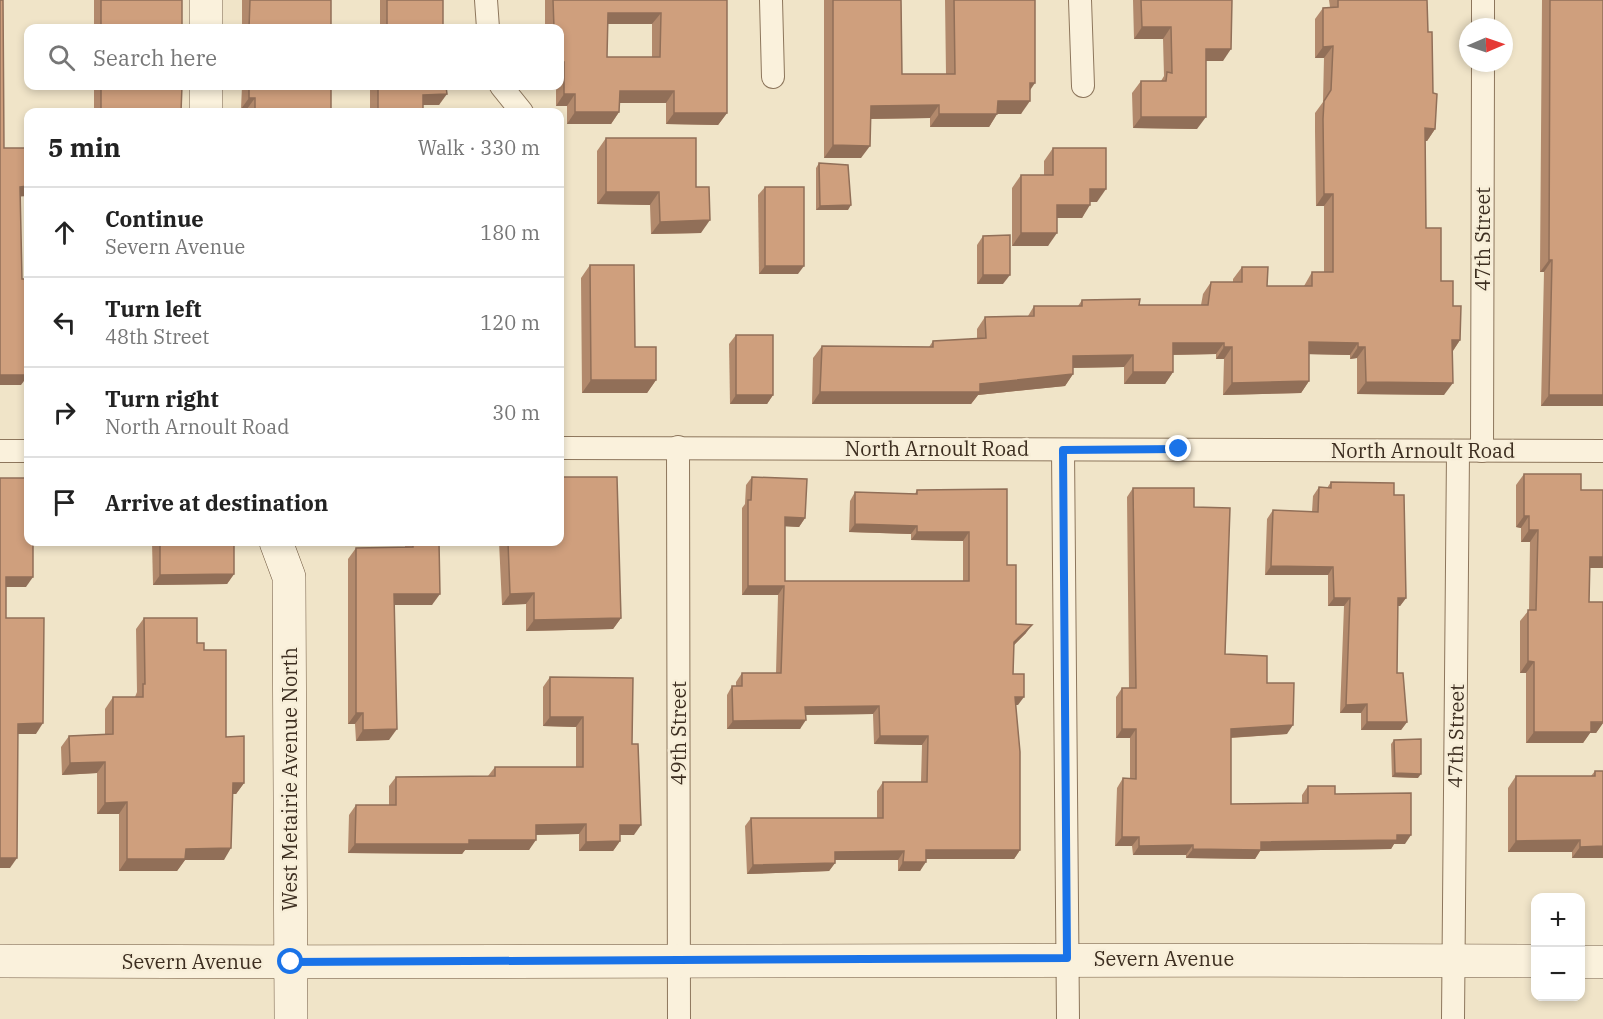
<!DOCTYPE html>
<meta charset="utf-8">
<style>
:root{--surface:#fff;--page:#f2f2f2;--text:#222;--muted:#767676;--line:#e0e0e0}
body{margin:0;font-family:"IBM Plex Serif",serif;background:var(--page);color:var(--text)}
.controls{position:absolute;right:18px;bottom:18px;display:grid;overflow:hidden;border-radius:12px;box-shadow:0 3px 9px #0003}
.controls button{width:54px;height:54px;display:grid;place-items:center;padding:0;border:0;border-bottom:2px solid var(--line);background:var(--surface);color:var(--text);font:30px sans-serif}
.compass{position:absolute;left:1459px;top:18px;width:54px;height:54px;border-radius:50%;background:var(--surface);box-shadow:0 3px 9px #0003;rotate:88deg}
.stop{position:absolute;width:18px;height:18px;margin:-14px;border:4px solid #1a73e8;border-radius:50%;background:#fff}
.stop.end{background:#1a73e8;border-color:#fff;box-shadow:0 2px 6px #0008}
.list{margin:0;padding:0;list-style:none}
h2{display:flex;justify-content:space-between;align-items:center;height:78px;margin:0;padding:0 24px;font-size:26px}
h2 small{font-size:20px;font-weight:400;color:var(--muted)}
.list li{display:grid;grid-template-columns:39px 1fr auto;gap:18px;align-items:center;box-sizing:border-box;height:90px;padding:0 24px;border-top:2px solid var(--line)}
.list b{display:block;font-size:22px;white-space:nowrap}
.list p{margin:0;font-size:20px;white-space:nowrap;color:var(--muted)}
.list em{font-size:20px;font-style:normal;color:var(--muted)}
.icon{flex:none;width:33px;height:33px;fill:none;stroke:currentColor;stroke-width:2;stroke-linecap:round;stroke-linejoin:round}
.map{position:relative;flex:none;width:1603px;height:1019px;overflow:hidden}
.search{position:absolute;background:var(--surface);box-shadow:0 3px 9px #0003;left:24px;top:24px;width:540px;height:66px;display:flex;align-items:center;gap:15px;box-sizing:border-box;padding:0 21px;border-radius:12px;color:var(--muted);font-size:22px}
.panel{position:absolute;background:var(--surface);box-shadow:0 3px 9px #0003;left:24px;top:108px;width:540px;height:438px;border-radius:12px}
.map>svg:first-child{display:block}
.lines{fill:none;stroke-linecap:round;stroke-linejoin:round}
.street-casing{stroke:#8d765c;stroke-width:24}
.secondary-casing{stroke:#6f573f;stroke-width:34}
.street{stroke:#faf1dc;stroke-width:22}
.secondary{stroke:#faf1dc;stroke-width:33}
.wall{fill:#b2896c;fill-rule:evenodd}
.shaded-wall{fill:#916f58}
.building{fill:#cf9f7d;stroke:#916f58;stroke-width:1.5;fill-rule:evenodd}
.route{stroke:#1a73e8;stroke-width:8}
.labels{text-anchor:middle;stroke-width:5;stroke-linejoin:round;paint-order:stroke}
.street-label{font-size:20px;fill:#3d2e20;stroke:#f7eed8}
</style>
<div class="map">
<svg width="1603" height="1019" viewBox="0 0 1603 1019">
<rect width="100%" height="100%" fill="#f0e4c8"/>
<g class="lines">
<defs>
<g id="street">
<path d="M 486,0 L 488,28"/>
<path d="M 771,0 L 773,77"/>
<path d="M 1080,0 L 1083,86"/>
<path d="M 1483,27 L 1483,0"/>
<path d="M 501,86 L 522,112"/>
<path d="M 678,447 L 679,1019"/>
<path d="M 560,448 L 1603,451"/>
<path d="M 1063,450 L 1068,1019"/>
<path d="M 0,451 L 28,451"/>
<path d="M 1482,451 L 1483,63"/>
<path d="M 1453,1019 L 1458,452"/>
</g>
<g id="secondary">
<path d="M 206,28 L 206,0"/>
<path d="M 206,112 L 206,86"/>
<path d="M 276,542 L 289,577 L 291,1019"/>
<path d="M 0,961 C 512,964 1024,958 1536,961"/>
<path d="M 1580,962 L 1603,962"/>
</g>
</defs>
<use href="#street" class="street-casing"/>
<use href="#secondary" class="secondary-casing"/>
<use href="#street" class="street"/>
<use href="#secondary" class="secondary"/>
</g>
<g class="wall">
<path d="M 83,0 L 182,0 L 182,28 L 94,28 L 94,0 Z"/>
<rect x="242" y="0" width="89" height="28"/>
<rect x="380" y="0" width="63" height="28"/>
<path d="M 545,0 L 727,0 L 727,113 L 718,125 L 666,124 L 666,103 L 619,103 L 619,112 L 611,124 L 567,124 L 567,106 L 556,106 L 556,86 L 560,86 L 560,28 L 545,28 ZM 607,24 L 652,24 L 652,57 L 607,57 Z"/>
<path d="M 824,0 L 901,0 L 902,74 L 946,74 L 945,0 L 1035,0 L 1030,91 L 1021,114 L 997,114 L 989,127 L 930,127 L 930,118 L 871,119 L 861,158 L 824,158 Z"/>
<path d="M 1133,0 L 1232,0 L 1223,61 L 1206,61 L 1197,129 L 1133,128 L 1132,93 L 1141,81 L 1161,81 L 1164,76 L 1163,39 L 1134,39 Z"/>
<path d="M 1329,0 L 1427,0 L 1428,32 L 1435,129 L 1427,141 L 1425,141 L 1426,228 L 1441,281 L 1453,306 L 1460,340 L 1453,351 L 1444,395 L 1357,394 L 1357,358 L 1350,359 L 1350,355 L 1309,354 L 1309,381 L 1301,393 L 1223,395 L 1224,359 L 1216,359 L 1216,354 L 1173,355 L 1173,372 L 1165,384 L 1124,384 L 1124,367 L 1073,368 L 1073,374 L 1065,386 L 978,395 L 971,404 L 812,404 L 813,358 L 822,346 L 929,347 L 933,341 L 977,339 L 977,329 L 985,317 L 1028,316 L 1034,306 L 1078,306 L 1082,300 L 1139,305 L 1201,305 L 1203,294 L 1211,282 L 1233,282 L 1233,279 L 1242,267 L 1267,286 L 1304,286 L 1312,272 L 1324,272 L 1324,206 L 1316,206 L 1315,131 L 1315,113 L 1323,102 L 1324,58 L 1315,58 L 1315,19 L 1323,8 L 1330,7 Z"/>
<path d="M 1542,0 L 1603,0 L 1603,406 L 1541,406 L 1544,272 L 1540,272 Z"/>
<path d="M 94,86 L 182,86 L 181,112 L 94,112 Z"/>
<path d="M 242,86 L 331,86 L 331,112 L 247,112 L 247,109 L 241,109 Z"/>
<path d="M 370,86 L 446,86 L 439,105 L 423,105 L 423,112 L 370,112 Z"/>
<path d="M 606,138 L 696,187 L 701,233 L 651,234 L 650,205 L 597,204 L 597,151 Z"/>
<path d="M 1053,148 L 1097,202 L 1090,202 L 1082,218 L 1057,218 L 1048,246 L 1012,246 L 1012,188 L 1021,175 L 1044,175 L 1044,161 Z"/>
<path d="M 819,163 L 848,210 L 816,210 L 816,168 Z"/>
<path d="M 765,187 L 798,274 L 759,274 L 758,195 Z"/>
<path d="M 983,236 L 1003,284 L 977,284 L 977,245 Z"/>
<path d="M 590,265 L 635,347 L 656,380 L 647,393 L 582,393 L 581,278 Z"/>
<path d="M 736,335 L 773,395 L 767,404 L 730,404 L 729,344 Z"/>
<path d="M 1524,474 L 1581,490 L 1603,490 L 1603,568 L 1590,568 L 1589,602 L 1603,602 L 1603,723 L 1596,733 L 1590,733 L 1583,743 L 1526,743 L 1526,673 L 1520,673 L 1520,621 L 1529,610 L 1530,542 L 1521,542 L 1521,528 L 1516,527 L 1516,485 Z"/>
<path d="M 752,477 L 805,518 L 799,527 L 785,526 L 785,581 L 963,581 L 963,541 L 911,540 L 911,534 L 849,532 L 850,501 L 855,492 L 915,494 L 917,490 L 1007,489 L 1007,565 L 1016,624 L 1026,633 L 1014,645 L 1013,674 L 1018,705 L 1016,705 L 1020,850 L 1014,859 L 926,859 L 920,871 L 898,871 L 898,860 L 835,860 L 835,863 L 829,871 L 747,874 L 745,826 L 751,818 L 877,818 L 877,791 L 883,782 L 921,782 L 922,745 L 874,744 L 873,714 L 806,715 L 800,729 L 727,729 L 727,695 L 732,686 L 736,686 L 736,682 L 742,673 L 776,673 L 778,595 L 742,595 L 742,508 L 745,504 L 746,485 Z"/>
<path d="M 1331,482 L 1394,495 L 1406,598 L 1400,606 L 1398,606 L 1397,673 L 1407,722 L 1401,730 L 1361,730 L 1361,713 L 1340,713 L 1344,606 L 1328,606 L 1328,575 L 1265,575 L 1267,519 L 1273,510 L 1312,512 L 1313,496 L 1319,487 L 1327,488 Z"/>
<path d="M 1133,488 L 1194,507 L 1225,654 L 1267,683 L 1287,734 L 1231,738 L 1231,804 L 1302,803 L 1302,795 L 1308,786 L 1335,794 L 1405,844 L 1394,844 L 1391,849 L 1260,851 L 1255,859 L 1186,858 L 1186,855 L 1133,855 L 1132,846 L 1115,846 L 1117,788 L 1123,778 L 1130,779 L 1130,738 L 1116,738 L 1116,697 L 1122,688 L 1129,688 L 1127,497 Z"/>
<path d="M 152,542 L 203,542 L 234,574 L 227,584 L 153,585 Z"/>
<path d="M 405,542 L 439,542 L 432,605 L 394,605 L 389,740 L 356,741 L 355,724 L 348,724 L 348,559 L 356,548 L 405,547 Z"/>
<path d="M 499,542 L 560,542 L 621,618 L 613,629 L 526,631 L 526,604 L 502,605 Z"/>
<path d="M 144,618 L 197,643 L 204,650 L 226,737 L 244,783 L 236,794 L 233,794 L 224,860 L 185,860 L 177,871 L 119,871 L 119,814 L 97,814 L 97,773 L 62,775 L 61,747 L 69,736 L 105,734 L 105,709 L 113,697 L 135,697 L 137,692 L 136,629 Z"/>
<path d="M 550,677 L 632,744 L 634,835 L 620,835 L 620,841 L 613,851 L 579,851 L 579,834 L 536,835 L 529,850 L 465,850 L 462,854 L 348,853 L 349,815 L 356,805 L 389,805 L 389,786 L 396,777 L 488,776 L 495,767 L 576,767 L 576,727 L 543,726 L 543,687 Z"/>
<path d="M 1394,740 L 1418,778 L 1392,777 L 1391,744 Z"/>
<path d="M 1595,771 L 1603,858 L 1572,858 L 1572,852 L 1508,852 L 1508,788 L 1516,776 L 1591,776 Z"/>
</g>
<g class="shaded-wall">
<path d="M 608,13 L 661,13 L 652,24 L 599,24 Z"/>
<path d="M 1142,27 L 1171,27 L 1163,39 L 1134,39 Z"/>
<path d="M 1333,46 L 1324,58 L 1315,58 L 1323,47 Z"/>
<path d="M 1206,49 L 1231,49 L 1223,61 L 1198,61 Z"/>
<path d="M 560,62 L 564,62 L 560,69 Z"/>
<path d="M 1030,83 L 1035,83 L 1026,96 Z"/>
<path d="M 620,91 L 674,91 L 666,103 L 611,103 Z"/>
<path d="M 447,94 L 439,105 L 416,105 L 423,95 Z"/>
<path d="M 564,94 L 575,94 L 567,106 L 556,106 Z"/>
<path d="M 249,98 L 255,98 L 247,109 L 241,109 Z"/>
<path d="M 998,101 L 1030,101 L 1021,114 L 989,114 Z"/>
<path d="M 939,105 L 930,118 L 862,119 L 871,106 Z"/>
<path d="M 575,112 L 619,112 L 611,124 L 567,124 Z"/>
<path d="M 674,113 L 727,113 L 718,125 L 666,124 Z"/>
<path d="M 939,114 L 997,114 L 989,127 L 930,127 Z"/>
<path d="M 1141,117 L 1206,117 L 1197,129 L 1133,128 Z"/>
<path d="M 1425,128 L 1435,129 L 1427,141 L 1417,140 Z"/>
<path d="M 833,145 L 870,146 L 861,158 L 824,158 Z"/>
<path d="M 28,186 L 28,196 L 13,197 L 20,187 Z"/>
<path d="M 1090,189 L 1106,189 L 1097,202 L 1081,202 Z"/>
<path d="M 606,192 L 659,192 L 650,205 L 597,204 Z"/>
<path d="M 1324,194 L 1333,194 L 1324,206 L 1316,206 Z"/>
<path d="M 851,205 L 848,210 L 816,210 L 820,206 Z"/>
<path d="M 1057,205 L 1090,205 L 1082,218 L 1048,218 Z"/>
<path d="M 710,220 L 701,233 L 651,234 L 660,222 Z"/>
<path d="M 1021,233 L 1057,233 L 1048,246 L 1012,246 Z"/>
<path d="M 1549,260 L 1552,260 L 1544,272 L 1540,272 Z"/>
<path d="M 765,266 L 804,266 L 798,274 L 759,274 Z"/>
<path d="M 983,275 L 1010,275 L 1003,284 L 977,284 Z"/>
<path d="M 1452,340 L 1460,340 L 1452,352 Z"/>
<path d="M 1309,342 L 1358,343 L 1350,355 L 1301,354 Z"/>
<path d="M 1173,343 L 1224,343 L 1216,354 L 1165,355 Z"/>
<path d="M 1224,347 L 1232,347 L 1224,359 L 1216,359 Z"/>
<path d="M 1358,347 L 1365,347 L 1357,358 L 1350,359 Z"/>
<path d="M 1133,355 L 1124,367 L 1065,368 L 1073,356 Z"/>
<path d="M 28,367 L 28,377 L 27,377 L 21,385 L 0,385 L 0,375 Z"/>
<path d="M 1133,372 L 1173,372 L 1165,384 L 1124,384 Z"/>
<path d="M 1073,374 L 1065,386 L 978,395 L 971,404 L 812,404 L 820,392 L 980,384 Z"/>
<path d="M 591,380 L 656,380 L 647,393 L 582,393 Z"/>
<path d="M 1309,381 L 1301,393 L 1223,395 L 1232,383 Z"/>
<path d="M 1366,382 L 1453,383 L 1444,395 L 1357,394 Z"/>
<path d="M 736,395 L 773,395 L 767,404 L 730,404 Z"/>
<path d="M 1549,395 L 1603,395 L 1603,406 L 1541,406 Z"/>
<path d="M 1524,516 L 1529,516 L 1521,528 L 1516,527 Z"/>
<path d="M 785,517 L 805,518 L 799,527 L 779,526 Z"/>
<path d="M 855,524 L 917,526 L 911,534 L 849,532 Z"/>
<path d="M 1529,530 L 1538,530 L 1530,542 L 1521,542 Z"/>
<path d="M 917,532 L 969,532 L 963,541 L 911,540 Z"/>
<path d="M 1590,557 L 1603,557 L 1603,568 L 1582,568 Z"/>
<path d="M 1271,566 L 1333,567 L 1328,575 L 1265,575 Z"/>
<path d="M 234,574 L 227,584 L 153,585 L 160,575 Z"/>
<path d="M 6,577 L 33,577 L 26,587 L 0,587 Z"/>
<path d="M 748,586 L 784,586 L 778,595 L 742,595 Z"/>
<path d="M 534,593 L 526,604 L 502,605 L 510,594 Z"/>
<path d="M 394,594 L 440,594 L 432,605 L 386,605 Z"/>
<path d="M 1334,598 L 1350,598 L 1344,606 L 1328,606 Z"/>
<path d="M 1398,598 L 1406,598 L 1400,606 L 1393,606 Z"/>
<path d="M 621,618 L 613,629 L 526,631 L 534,620 Z"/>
<path d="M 1032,625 L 1026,633 L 1008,651 L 1014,642 Z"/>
<path d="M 1528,661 L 1534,662 L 1526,673 L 1520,673 Z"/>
<path d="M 1015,697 L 1024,697 L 1018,705 L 1009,705 Z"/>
<path d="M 1367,704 L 1361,713 L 1340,713 L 1346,705 Z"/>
<path d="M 879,706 L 873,714 L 799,715 L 805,707 Z"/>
<path d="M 356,713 L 363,713 L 355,724 L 348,724 Z"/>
<path d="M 550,717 L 583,717 L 576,727 L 543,726 Z"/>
<path d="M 806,720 L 800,729 L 727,729 L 733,721 Z"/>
<path d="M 1367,722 L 1407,722 L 1401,730 L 1361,730 Z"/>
<path d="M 1591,722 L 1603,723 L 1596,733 L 1590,733 L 1583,743 L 1526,743 L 1534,732 Z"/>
<path d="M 43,723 L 36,734 L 11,734 L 18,724 Z"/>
<path d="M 1293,725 L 1287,734 L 1225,738 L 1231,729 Z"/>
<path d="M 397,729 L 389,740 L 356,741 L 363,730 Z"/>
<path d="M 1122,729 L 1136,729 L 1130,738 L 1116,738 Z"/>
<path d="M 880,736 L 928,736 L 922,745 L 874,744 Z"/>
<path d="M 105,762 L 97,773 L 62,775 L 70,763 Z"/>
<path d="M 1395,773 L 1421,774 L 1418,778 L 1392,777 Z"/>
<path d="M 233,783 L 244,783 L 236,794 L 225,794 Z"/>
<path d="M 127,802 L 119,814 L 97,814 L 105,803 Z"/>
<path d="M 586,824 L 579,834 L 529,835 L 536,825 Z"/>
<path d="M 620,825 L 641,825 L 634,835 L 613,835 Z"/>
<path d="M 1397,835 L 1411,835 L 1405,844 L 1394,844 L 1391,849 L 1260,851 L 1255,859 L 1186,858 L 1193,849 L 1261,842 Z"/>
<path d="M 1122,837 L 1139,837 L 1132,846 L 1115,846 Z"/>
<path d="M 469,840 L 536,840 L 529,850 L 465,850 L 462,854 L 348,853 L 355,844 Z"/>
<path d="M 1580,840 L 1572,852 L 1508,852 L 1516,841 Z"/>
<path d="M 620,841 L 613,851 L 579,851 L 586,842 Z"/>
<path d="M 1193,845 L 1186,855 L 1133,855 L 1139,846 Z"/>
<path d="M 1603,846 L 1603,858 L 1572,858 L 1580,847 Z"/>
<path d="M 231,848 L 224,860 L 185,860 L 177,871 L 119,871 L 127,859 L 186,849 Z"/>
<path d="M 926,850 L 1020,850 L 1014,859 L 920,859 Z"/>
<path d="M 904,851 L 898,860 L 829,860 L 835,852 Z"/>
<path d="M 0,858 L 17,858 L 10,868 L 0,868 Z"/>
<path d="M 903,862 L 926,862 L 920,871 L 898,871 Z"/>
<path d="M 835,863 L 829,871 L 747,874 L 753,865 Z"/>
</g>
<g class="building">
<path d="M 0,0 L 3,0 L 4,148 L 28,148 L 28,186 L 20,187 L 22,279 L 28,279 L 28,375 L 0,375 Z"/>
<rect x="101" y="0" width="81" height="28"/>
<path d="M 250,0 L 331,0 L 331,28 L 249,28 Z"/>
<rect x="387" y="0" width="56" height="28"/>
<path d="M 553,0 L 727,0 L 727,113 L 674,113 L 674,91 L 620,91 L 619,112 L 575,112 L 575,94 L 564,94 L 564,62 L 560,62 L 560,28 L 554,28 ZM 608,13 L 661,13 L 660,57 L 607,57 Z"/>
<path d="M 833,0 L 901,0 L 902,74 L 955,74 L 954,0 L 1035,0 L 1035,83 L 1030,83 L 1030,101 L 998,101 L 997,114 L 939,114 L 939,105 L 871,106 L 870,146 L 833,145 Z"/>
<path d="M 1141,0 L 1232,0 L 1231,49 L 1206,49 L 1206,117 L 1141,117 L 1141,81 L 1166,81 L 1167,72 L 1172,73 L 1171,27 L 1142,27 Z"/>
<path d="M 1338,0 L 1427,0 L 1428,32 L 1432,32 L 1433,93 L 1437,94 L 1435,129 L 1425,128 L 1426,228 L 1441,228 L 1441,281 L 1453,281 L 1453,306 L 1461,306 L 1460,340 L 1452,340 L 1453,383 L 1366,382 L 1365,347 L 1358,347 L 1358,343 L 1309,342 L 1309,381 L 1232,383 L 1232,347 L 1224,347 L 1224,343 L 1173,343 L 1173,372 L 1133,372 L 1133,355 L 1073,356 L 1073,374 L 980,384 L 980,392 L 820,392 L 822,346 L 933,347 L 933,341 L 986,338 L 985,317 L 1034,316 L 1034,306 L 1082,306 L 1082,300 L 1140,299 L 1139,305 L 1208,305 L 1211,282 L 1242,282 L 1242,267 L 1268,267 L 1267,286 L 1312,286 L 1312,272 L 1333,272 L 1333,194 L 1324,194 L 1323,119 L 1324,101 L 1331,90 L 1333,46 L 1323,47 L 1323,8 L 1338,7 Z"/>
<path d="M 1550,0 L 1603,0 L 1603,395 L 1549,395 L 1552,260 L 1549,260 Z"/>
<path d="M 101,86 L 182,86 L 181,112 L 101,112 Z"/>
<path d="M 249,86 L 331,86 L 331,112 L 255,112 L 255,98 L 249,98 Z"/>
<path d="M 378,86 L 446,86 L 447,94 L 423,95 L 423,112 L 378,112 Z"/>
<path d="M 606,138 L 696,138 L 696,187 L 709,187 L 710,220 L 660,222 L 659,192 L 606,192 Z"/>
<path d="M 1053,148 L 1106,148 L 1106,189 L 1090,189 L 1090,205 L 1057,205 L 1057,233 L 1021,233 L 1021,175 L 1053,175 Z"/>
<path d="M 819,163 L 848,165 L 851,205 L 820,206 Z"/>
<rect x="765" y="187" width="39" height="79"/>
<path d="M 1010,235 L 1010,275 L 983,275 L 983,236 Z"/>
<path d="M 590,265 L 634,265 L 635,347 L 656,347 L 656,380 L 591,380 Z"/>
<rect x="736" y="335" width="37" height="60"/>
<path d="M 1524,474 L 1581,474 L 1581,490 L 1603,490 L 1603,557 L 1590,557 L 1589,602 L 1603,602 L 1603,722 L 1591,722 L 1591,732 L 1534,732 L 1534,662 L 1528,661 L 1528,610 L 1536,610 L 1538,530 L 1529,530 L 1529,516 L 1524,516 Z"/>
<path d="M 560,477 L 617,477 L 621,618 L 534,620 L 534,593 L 510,594 L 508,542 L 560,542 Z"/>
<path d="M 752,477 L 807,479 L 805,518 L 785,517 L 785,581 L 969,581 L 969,532 L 917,532 L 917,526 L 855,524 L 855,492 L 917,494 L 917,490 L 1007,489 L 1007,565 L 1016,565 L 1016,624 L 1032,625 L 1014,642 L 1013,674 L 1024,674 L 1024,697 L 1015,697 L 1020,752 L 1020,850 L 926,850 L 926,862 L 903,862 L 904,851 L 835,852 L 835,863 L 753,865 L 751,818 L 883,818 L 883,782 L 927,782 L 928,736 L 880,736 L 879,706 L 805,707 L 806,720 L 733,721 L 732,686 L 742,686 L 742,673 L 781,673 L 784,586 L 748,586 L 748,500 L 751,500 Z"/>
<path d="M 0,478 L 28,478 L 28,542 L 33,542 L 33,577 L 6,577 L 6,618 L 44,618 L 43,723 L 18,724 L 17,858 L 0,858 Z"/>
<path d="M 1331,482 L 1394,483 L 1394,495 L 1404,495 L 1406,598 L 1398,598 L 1397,673 L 1403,673 L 1407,722 L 1367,722 L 1367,704 L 1346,705 L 1350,598 L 1334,598 L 1333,567 L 1271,566 L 1273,510 L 1318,512 L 1319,487 L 1331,488 Z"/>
<path d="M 1133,488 L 1194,488 L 1194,507 L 1230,508 L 1225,654 L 1267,656 L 1267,683 L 1294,683 L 1293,725 L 1231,729 L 1231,804 L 1308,803 L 1308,786 L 1335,786 L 1335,794 L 1411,793 L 1411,835 L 1397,835 L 1397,840 L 1261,842 L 1261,850 L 1193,849 L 1193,845 L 1139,846 L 1139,837 L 1122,837 L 1123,778 L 1136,779 L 1136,729 L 1122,729 L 1122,688 L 1136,688 Z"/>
<path d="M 160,542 L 234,542 L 234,574 L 160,575 Z"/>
<path d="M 413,542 L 439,542 L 440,594 L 394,594 L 397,729 L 363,730 L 363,713 L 356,713 L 356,548 L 413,547 Z"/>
<path d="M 144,618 L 197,618 L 197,643 L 204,643 L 204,650 L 226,650 L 226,737 L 244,736 L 244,783 L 233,783 L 231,848 L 186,849 L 185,859 L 127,859 L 127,802 L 105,803 L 105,762 L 70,763 L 69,736 L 113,734 L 113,697 L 143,697 L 143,684 L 145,684 Z"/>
<path d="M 550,677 L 633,678 L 632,744 L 638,744 L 641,825 L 620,825 L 620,841 L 586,842 L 586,824 L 536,825 L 536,840 L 469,840 L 469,844 L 355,844 L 356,805 L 396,805 L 396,777 L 495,776 L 495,767 L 583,767 L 583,717 L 550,717 Z"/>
<path d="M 1421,739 L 1421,774 L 1395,773 L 1394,740 Z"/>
<path d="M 1595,771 L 1603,771 L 1603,846 L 1580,847 L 1580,840 L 1516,841 L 1516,776 L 1595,776 Z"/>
</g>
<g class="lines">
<path class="route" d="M 291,962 L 1067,958 L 1063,450 L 1179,449"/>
</g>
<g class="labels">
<g class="street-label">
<text transform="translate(1483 239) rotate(-90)" y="7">47th Street</text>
<text x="937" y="456">North Arnoult Road</text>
<text x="1423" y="458">North Arnoult Road</text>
<text transform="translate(679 733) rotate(-90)" y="7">49th Street</text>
<text transform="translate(1456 736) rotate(-89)" y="7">47th Street</text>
<text transform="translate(290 779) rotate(-90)" y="7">West Metairie Avenue North</text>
<text x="1164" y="966">Severn Avenue</text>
<text x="192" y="969">Severn Avenue</text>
</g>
</g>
</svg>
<div class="controls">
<button>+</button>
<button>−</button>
</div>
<svg class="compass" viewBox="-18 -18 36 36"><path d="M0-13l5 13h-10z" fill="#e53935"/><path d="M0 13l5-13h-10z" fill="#767676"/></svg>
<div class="stop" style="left:291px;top:962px"></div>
<div class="stop end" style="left:1179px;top:449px"></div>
<div class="search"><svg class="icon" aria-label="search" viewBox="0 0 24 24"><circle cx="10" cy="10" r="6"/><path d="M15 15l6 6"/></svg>Search here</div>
<section class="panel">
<h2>5 min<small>Walk · 330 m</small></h2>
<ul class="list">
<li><svg class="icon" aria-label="ahead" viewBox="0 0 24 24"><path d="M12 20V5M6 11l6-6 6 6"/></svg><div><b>Continue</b><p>Severn Avenue</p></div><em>180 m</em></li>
<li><svg class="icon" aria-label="left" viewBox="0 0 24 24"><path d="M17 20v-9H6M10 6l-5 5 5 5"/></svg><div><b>Turn left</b><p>48th Street</p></div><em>120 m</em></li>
<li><svg class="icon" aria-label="right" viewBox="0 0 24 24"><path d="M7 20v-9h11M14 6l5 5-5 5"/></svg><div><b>Turn right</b><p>North Arnoult Road</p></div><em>30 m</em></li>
<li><svg class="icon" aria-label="arrive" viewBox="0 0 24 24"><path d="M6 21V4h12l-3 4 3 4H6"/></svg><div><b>Arrive at destination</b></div></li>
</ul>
</section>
</div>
